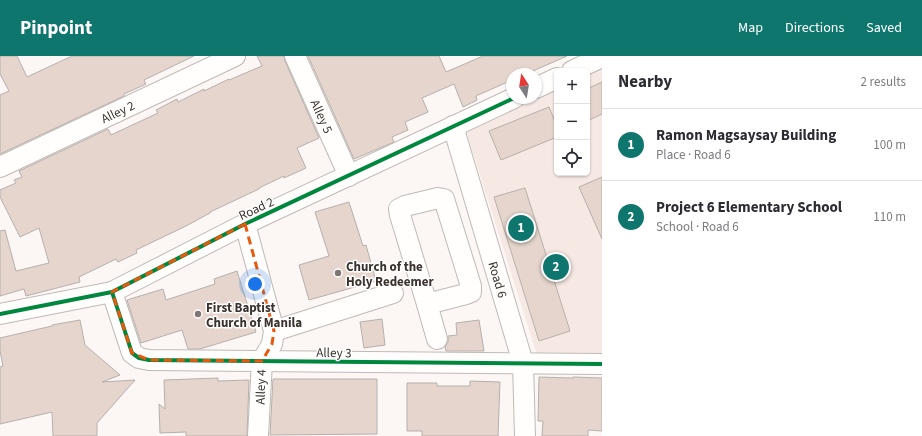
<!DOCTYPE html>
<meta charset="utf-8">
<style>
:root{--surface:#fff;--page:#f2f2f3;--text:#2b2b33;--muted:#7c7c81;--line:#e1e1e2;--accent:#0f766e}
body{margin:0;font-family:"Source Sans 3",sans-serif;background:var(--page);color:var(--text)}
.controls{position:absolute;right:12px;top:12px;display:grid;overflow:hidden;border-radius:6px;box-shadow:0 1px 3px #0004}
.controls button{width:36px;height:36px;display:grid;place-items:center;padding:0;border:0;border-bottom:1px solid var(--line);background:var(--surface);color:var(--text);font:20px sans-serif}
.compass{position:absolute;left:506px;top:12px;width:36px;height:36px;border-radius:50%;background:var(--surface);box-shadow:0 1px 3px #0004;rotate:348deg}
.you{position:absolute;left:255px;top:228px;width:14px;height:14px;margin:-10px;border:3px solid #fff;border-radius:50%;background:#1a73e8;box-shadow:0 0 0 6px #1a73e833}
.badge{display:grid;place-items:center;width:26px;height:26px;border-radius:50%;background:var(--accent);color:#fff;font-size:13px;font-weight:700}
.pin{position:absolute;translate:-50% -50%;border:2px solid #fff;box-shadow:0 1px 4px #0006}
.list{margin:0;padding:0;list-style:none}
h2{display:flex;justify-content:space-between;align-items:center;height:52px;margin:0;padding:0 16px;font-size:17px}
h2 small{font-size:13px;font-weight:400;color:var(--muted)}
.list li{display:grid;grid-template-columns:26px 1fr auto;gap:12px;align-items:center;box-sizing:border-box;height:72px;padding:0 16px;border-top:1px solid var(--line)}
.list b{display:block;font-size:15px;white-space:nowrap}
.list p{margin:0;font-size:13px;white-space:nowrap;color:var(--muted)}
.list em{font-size:13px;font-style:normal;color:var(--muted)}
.icon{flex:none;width:22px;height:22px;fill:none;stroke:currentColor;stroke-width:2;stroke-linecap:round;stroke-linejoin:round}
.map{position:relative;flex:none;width:602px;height:380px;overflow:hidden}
header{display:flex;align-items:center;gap:24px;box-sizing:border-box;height:56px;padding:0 20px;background:var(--accent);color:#fff}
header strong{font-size:19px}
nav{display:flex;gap:22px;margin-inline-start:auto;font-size:14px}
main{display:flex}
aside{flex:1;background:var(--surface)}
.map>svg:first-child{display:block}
.built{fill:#f6e8e3}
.building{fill:#e5d5cd;stroke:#b6b0ad}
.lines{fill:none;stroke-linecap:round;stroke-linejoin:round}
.minor-casing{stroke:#c0bab6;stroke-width:22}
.minor{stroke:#fffefd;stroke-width:20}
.cycleway-casing{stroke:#fff;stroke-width:6}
.cycleway{stroke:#00873e;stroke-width:4}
.marked{fill:none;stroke:#e8590c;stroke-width:3;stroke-dasharray:8 5;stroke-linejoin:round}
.poi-dot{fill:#7e7773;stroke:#fff;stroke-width:1.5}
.labels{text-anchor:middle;stroke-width:3;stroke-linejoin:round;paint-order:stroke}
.street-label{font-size:13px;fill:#3a322d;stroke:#fff}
.poi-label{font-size:13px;font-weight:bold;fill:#3a322d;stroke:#fff;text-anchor:start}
</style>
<header>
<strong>Pinpoint</strong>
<nav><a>Map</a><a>Directions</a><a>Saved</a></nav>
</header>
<main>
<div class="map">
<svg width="602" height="380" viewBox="0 0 602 380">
<rect width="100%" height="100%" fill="#fcf6f4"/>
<path class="built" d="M 602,10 L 602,305 L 539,305 L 466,75 L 557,32 L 557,117 L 587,117 L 587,17 Z"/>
<g class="building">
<path d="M 0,0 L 17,0 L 27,21 L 72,0 L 194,0 L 144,24 L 146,28 L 124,38 L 124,40 L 0,98 L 0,39 L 9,35 L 0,18 Z"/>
<path d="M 257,0 L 284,0 L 285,5 L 319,82 L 297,92 L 306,112 L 284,122 L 284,120 L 259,132 L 259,133 L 210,156 L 210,157 L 186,170 L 136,194 L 137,197 L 118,206 L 116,203 L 79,221 L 80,226 L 26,240 L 24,233 L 0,240 L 0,175 L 5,174 L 16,215 L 49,207 L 39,172 L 20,181 L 0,141 L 0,134 L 16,127 L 14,124 L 22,121 L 19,115 L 108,73 L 111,79 L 158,57 L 156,54 L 177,43 L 178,46 L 204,33 L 204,35 L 229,23 L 229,24 L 262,10 Z"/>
<path d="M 308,0 L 439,0 L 446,16 L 483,0 L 567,0 L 526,18 L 512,18 L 512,24 L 476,40 L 477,44 L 463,51 L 454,28 L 422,42 L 428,56 L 405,66 L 408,74 L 392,81 L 394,86 L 354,103 Z"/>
<path d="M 602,26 L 602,58 L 587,65 L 587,33 Z"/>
<path d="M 549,51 L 557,70 L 557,81 L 501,104 L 489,75 Z"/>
<path d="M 602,121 L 602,183 L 579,131 Z"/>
<path d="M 525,132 L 570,275 L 539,285 L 494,141 Z"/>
<path d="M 349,146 L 363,190 L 366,189 L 376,225 L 309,244 L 299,209 L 329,200 L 315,156 Z"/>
<path d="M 237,215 L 256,276 L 200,293 L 188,293 L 182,274 L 141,287 L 127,244 L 163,233 L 166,244 L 215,228 L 214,223 Z"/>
<path d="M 382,263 L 385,289 L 364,292 L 360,266 Z"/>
<path d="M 80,264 L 85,289 L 120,319 L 102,326 L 135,324 L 97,367 L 97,380 L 53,380 L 52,356 L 0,368 L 0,311 L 3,310 L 0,295 L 0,282 L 52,270 L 52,269 Z"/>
<path d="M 479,264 L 484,295 L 446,295 L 445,291 L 448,286 L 448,280 L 457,279 L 456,267 Z"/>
<path d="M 539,321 L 573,322 L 573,321 L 602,322 L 602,375 L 588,374 L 588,380 L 542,380 L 543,365 L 538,365 Z"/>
<path d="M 218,322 L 218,325 L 249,324 L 247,380 L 186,380 L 186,376 L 160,377 L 159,348 L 165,353 L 164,324 Z"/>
<path d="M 273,323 L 377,323 L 377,378 L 270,379 Z"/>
<path d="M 470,325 L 500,326 L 498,380 L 422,380 L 422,375 L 407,375 L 407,327 L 437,327 L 437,330 L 470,330 Z"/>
</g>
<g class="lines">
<defs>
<g id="minor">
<path id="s1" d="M 295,0 L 349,120"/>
<path d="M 572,15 L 602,1"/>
<path d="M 536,32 L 557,22"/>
<path id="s2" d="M 453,70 L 523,307 L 525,380"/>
<path id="s3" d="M 0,111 L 235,0"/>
<path d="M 438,142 L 444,143 L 471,230 L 471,236 L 466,238 L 427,248 L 400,159 L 399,153 L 405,150 Z"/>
<path d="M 245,168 L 274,275 L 272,288 L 262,305 L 258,380"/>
<path d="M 112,236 L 132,297 L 139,302 L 149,304 L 602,308"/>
<path d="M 427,248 L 437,283"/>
<path d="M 0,258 L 112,236 L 245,168 L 514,42"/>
<path d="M 274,275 L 393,237"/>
</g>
</defs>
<use href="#minor" class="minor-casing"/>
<use href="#minor" class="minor"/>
<defs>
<g id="cycleway">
<path d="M 112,236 L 132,297 L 139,302 L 149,304 L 602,308"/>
<path d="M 0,258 L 112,236 L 245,168 L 514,42"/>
</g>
</defs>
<use href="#cycleway" class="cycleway-casing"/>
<use href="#cycleway" class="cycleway"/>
</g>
<path class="marked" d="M 245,168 L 274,275 L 272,288 L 262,305 L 149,304 L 132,297 L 112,236 Z"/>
<g class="poi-dot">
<circle cx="338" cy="217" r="4"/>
<circle cx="198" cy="258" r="4"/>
</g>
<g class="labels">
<g class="street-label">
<text dy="5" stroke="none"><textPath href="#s3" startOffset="130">Alley 2</textPath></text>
<text dy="5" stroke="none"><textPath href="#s1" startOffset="66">Alley 5</textPath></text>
<text transform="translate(256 152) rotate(-25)" y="5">Road 2</text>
<text dy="5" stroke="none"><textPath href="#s2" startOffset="160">Road 6</textPath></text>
<text transform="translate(334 296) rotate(1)" y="5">Alley 3</text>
<text transform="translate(260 331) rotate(-88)" y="5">Alley 4</text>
</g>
<g class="poi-label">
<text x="346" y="215">Church of the<tspan x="346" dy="15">Holy Redeemer</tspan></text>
<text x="206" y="256">First Baptist<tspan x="206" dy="15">Church of Manila</tspan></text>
</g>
</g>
</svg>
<div class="controls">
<button>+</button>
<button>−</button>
<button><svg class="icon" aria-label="locate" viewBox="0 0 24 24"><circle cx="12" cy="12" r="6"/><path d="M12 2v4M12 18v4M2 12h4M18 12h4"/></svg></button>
</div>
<svg class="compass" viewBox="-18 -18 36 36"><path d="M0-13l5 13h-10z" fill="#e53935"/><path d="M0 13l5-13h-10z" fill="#7c7c81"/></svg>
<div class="you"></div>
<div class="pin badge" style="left:521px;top:172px">1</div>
<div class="pin badge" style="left:556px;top:211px">2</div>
</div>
<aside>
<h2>Nearby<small>2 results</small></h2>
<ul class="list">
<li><span class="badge">1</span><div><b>Ramon Magsaysay Building</b><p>Place · Road 6</p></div><em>100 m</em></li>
<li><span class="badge">2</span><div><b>Project 6 Elementary School</b><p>School · Road 6</p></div><em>110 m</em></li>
</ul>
</aside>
</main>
